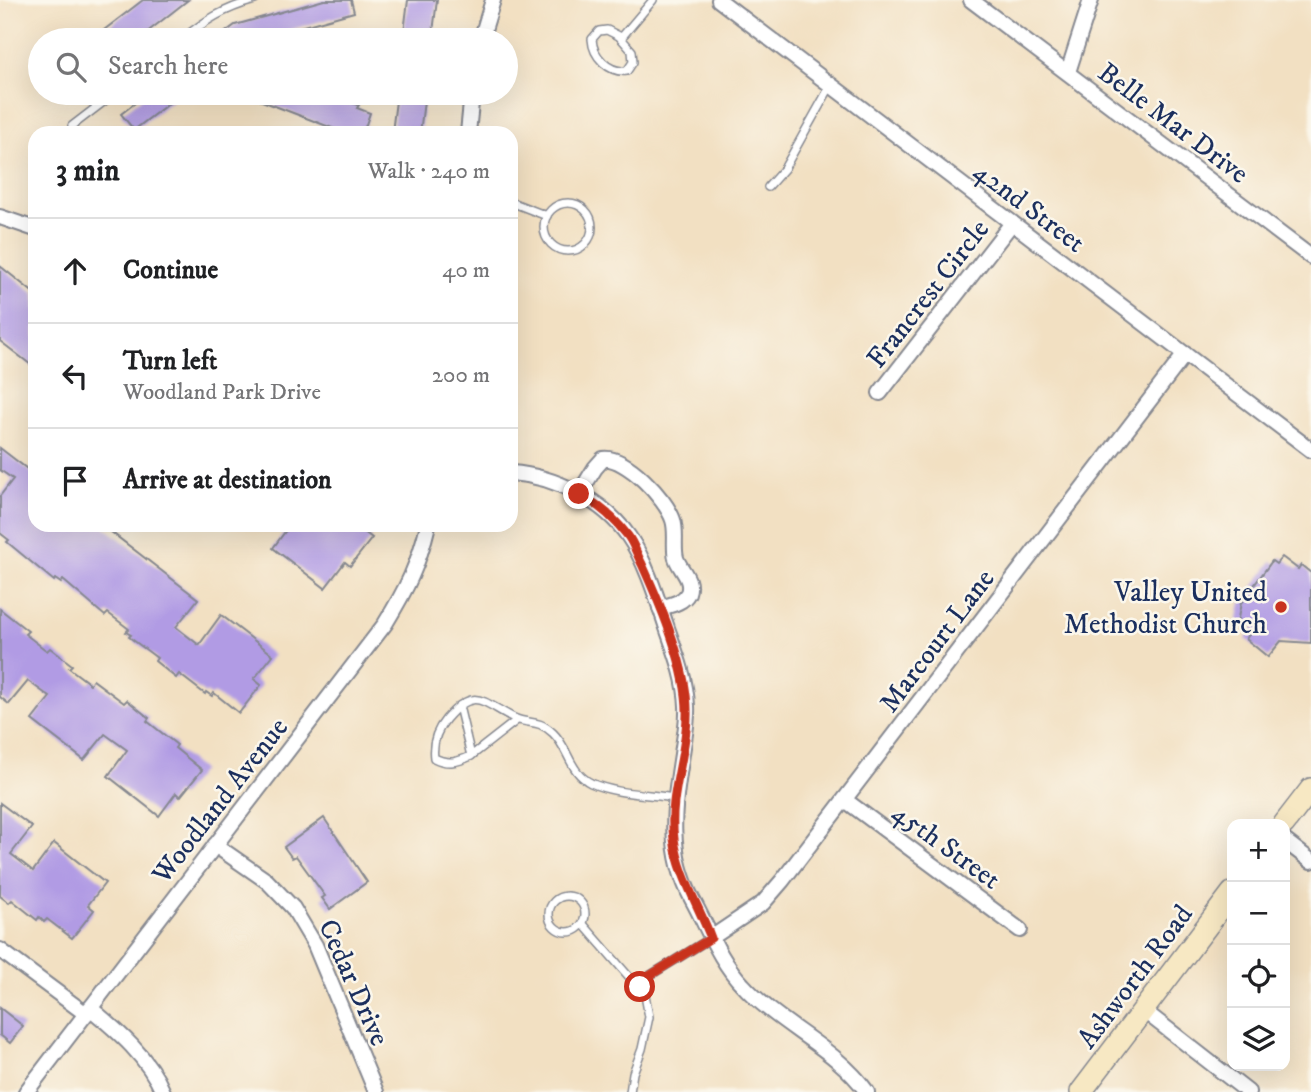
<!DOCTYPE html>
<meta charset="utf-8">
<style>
:root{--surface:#fff;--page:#f2f2f2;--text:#202124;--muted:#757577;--line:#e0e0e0}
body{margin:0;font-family:"IM FELL DW Pica",serif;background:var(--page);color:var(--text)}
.controls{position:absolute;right:21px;bottom:21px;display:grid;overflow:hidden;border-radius:14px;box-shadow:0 7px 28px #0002}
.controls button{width:63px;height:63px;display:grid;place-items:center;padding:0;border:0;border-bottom:2px solid var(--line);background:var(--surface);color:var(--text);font:35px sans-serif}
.stop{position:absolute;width:21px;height:21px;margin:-16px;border:5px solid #c8321e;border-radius:50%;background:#fff}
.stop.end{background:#c8321e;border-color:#fff;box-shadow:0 2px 7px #0008}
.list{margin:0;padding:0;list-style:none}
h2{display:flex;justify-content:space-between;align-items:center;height:91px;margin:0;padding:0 28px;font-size:30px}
h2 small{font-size:23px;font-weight:400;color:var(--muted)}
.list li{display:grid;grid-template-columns:46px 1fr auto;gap:21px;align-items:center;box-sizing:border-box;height:105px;padding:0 28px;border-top:2px solid var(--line)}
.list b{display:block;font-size:26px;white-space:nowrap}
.list p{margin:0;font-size:23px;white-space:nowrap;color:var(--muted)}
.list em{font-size:23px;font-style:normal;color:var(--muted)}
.icon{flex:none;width:38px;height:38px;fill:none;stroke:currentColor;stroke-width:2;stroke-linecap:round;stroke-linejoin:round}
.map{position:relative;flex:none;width:1311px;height:1092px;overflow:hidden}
.search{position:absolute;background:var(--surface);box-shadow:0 7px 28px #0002;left:28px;top:28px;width:490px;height:77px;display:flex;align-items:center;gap:18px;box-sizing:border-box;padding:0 24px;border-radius:38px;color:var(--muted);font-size:26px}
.panel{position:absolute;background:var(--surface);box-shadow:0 7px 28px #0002;left:28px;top:126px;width:490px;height:406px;border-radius:21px}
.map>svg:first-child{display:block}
.building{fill:#b19be4}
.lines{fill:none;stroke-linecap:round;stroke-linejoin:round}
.lane-casing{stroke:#868890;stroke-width:10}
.street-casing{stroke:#868890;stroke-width:18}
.secondary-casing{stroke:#868890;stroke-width:24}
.lane{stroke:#fff;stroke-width:7}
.street{stroke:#fff;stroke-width:14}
.secondary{stroke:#f7e8c3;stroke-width:21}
.route{stroke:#c8321e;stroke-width:9}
.poi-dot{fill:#c8321e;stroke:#fbf7ec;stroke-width:2.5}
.labels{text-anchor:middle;stroke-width:5;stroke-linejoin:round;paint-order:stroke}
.street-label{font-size:28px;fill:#1b2f5e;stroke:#fbf7ec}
.poi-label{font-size:28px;fill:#1b2f5e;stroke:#fbf7ec;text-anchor:end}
</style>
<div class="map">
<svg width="1311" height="1092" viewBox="0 0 1311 1092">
<rect width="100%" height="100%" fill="#fbf7ec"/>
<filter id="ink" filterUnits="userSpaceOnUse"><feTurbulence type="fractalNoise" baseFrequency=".0143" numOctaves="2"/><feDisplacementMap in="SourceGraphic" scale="14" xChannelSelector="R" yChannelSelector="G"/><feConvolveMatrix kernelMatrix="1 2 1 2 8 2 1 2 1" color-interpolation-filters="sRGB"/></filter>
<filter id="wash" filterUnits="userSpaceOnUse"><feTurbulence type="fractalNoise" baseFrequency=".00686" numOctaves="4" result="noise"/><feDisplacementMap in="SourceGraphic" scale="28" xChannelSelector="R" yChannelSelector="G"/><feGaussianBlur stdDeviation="1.57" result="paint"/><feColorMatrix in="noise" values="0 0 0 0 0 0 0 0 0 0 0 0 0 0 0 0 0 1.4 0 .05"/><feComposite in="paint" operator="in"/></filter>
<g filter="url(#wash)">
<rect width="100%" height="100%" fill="#f2e0c2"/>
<g id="blocks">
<g class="building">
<path d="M 143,0 L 188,0 L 146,33 L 148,35 L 141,40 L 91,40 Z"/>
<path d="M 324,0 L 351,0 L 354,12 L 253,40 L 215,40 L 235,25 Z"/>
<path d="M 408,0 L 437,0 L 432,40 L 403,40 Z"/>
<path d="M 148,93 L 182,93 L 134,130 L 121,114 Z"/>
<path d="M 241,93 L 317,93 L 359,105 L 357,108 L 370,113 L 363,133 L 345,133 Z"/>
<path d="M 397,93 L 425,93 L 420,133 L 392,132 Z"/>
<path d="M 0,266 L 35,294 L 35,368 L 0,341 Z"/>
<path d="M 0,448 L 35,475 L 35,525 L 102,525 L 198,599 L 176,627 L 199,645 L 221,615 L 273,655 L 254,679 L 261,685 L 239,713 L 214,693 L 212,696 L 206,692 L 205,694 L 179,674 L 176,678 L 155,661 L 157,658 L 129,637 L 131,635 L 126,632 L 129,629 L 108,613 L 105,616 L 63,580 L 61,583 L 55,579 L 54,581 L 7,542 L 9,540 L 0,533 L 0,496 L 13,479 L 0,470 Z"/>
<path d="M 290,525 L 355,525 L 372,538 L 350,566 L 345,562 L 325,588 L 273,548 Z"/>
<path d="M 1282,557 L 1298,569 L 1301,565 L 1311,573 L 1311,643 L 1281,641 L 1268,657 L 1246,639 L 1258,622 L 1237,623 L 1241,603 L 1272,561 L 1276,564 Z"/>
<path d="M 0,609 L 28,631 L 25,634 L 47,651 L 50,648 L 72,665 L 69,668 L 90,684 L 93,680 L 124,703 L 127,700 L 149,718 L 147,721 L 177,745 L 175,748 L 202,770 L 180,797 L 176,793 L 159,816 L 108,776 L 127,750 L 105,734 L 84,760 L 32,720 L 50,697 L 28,681 L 9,704 L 0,697 Z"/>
<path d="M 0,803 L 32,827 L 11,854 L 33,871 L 54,843 L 105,883 L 88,905 L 94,910 L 72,938 L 47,919 L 44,922 L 39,917 L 37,920 L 12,900 L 9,903 L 0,896 Z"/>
<path d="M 324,818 L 367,882 L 330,909 L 322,898 L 325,896 L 296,856 L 292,858 L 284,847 Z"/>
<path d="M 0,1008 L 23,1026 L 10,1043 L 0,1035 Z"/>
</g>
</g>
</g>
<g filter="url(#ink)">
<use href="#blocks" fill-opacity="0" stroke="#868890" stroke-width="2"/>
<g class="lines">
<defs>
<g id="lane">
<path d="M 607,30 L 619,36 L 632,51 L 633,62 L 627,71 C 609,73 593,57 592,39 L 599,31 Z"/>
<path d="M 621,38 L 653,0"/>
<path d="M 181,40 C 206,20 223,9 255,0"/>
<path d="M 72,126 L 115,93"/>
<path d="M 768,187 L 784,169 L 831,85"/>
<path d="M 511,202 L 547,216"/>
<circle cx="568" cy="227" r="24"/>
<path d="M 459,706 L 471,756 L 517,720"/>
<path d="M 471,756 C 458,762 448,765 434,758 C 432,743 436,731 446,719 C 475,685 483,703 514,718 C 528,725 537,718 553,733 C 569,748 569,772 591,783 C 615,794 648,794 675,798"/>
<circle cx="567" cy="914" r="18"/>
<path d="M 583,924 L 645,995 L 649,1017 L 642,1049 L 633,1073 L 630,1092"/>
<path d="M 636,984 L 711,938"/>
</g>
<g id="street">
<path d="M 719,0 L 1311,450"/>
<path d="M 971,0 L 1311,257"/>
<path d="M 481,40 L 493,0"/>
<path d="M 1068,72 L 1091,0"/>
<path d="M 468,133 L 472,93"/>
<path d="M 0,217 L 35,229"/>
<path d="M 880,393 L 1012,223"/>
<path d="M 511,473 C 554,476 604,500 629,537 C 645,560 657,598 666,625 C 675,651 686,678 687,706 C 688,722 684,738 682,754 C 674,806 666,850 692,899 C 708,928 719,960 743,985 C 780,1026 835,1047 867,1092"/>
<path d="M 579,494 L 595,468 L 603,459 C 626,456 666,499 673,520 C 677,532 673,546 676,558 C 680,570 693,579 688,593 C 683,603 670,605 660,608"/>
<path d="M 845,800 L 1020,930"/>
<path d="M 1285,841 L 1311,861"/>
<path d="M 215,845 L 267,881 L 293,908 L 315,945 L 376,1092"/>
<path d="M 711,938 L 763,903 L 782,881 L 1185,354"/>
<path d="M 0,950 L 86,1014"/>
<path d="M 90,1008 C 119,1032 148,1057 163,1092"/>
<path d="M 1143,1010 L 1248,1092"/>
<path d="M 26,1092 L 385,624 C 407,588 418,566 428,525"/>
</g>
<g id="secondary">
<path d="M 1284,824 L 1311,789"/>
<path d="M 1081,1092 L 1232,893"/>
</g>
</defs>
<use href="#lane" class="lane-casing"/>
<use href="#street" class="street-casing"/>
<use href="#secondary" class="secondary-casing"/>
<use href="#lane" class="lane"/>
<use href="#street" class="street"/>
<use href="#secondary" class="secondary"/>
</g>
</g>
<g class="lines" filter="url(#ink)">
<path class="route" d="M 579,494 C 598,504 615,519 628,536 C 634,544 637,555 642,564 C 661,606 689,671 687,717 C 686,757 668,798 674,839 C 679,875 698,904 711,938 L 636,984 L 640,987"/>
</g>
<circle class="poi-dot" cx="1281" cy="607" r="7"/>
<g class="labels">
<g class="street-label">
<text transform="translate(1174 122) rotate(37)" y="10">Belle Mar Drive</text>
<text transform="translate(1030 206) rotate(37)" y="10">42nd Street</text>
<text transform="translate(927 293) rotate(-52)" y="10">Francrest Circle</text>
<text transform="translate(936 640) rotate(-53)" y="10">Marcourt Lane</text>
<text transform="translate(219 800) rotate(-52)" y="10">Woodland Avenue</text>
<text transform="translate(947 845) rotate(36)" y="10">45th Street</text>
<text transform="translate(1134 976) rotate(-53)" y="10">Ashworth Road</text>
<text transform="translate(355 982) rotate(66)" y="10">Cedar Drive</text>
</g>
<g class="poi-label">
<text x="1267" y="601">Valley United<tspan x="1267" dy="32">Methodist Church</tspan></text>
</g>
</g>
</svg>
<div class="controls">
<button>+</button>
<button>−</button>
<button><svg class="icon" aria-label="locate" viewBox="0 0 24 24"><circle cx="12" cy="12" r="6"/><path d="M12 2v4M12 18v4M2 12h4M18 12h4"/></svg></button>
<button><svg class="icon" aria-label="layers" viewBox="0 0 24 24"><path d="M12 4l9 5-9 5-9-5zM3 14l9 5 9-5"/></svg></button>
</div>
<div class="stop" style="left:640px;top:987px"></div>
<div class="stop end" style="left:579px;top:494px"></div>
<div class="search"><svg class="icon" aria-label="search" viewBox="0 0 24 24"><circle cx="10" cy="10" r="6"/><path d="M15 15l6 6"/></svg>Search here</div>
<section class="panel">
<h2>3 min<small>Walk · 240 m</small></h2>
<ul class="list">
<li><svg class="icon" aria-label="ahead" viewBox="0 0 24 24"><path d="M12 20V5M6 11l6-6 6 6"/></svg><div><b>Continue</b></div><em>40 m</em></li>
<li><svg class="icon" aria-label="left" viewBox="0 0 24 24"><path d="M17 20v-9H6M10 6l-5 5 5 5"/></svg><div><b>Turn left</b><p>Woodland Park Drive</p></div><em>200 m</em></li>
<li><svg class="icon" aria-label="arrive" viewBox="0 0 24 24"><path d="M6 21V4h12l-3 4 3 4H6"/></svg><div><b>Arrive at destination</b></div></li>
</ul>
</section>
</div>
